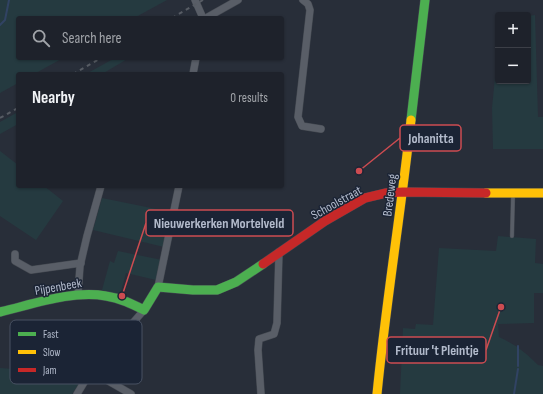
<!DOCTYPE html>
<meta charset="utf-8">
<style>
:root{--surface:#1e222b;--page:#2b2f37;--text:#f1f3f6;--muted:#a1a4a9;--line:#3c3f47}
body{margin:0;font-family:"Sofia Sans Condensed",sans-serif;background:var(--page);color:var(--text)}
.controls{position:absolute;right:12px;top:12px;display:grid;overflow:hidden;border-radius:4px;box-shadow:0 1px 3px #0004}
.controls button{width:36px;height:36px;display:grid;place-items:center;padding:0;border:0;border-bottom:1px solid var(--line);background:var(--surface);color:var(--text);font:20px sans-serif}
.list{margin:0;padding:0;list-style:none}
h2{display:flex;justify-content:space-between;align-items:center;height:52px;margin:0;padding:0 16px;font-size:17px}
h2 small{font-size:13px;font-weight:400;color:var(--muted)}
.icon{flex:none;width:22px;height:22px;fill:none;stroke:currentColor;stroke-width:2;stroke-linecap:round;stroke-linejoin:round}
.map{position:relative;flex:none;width:543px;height:394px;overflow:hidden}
.search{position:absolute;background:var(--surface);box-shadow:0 1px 3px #0004;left:16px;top:16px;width:268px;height:44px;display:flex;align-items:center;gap:10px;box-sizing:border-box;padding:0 14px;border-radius:4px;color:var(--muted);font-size:15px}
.panel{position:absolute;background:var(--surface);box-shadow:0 1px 3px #0004;left:16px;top:72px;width:268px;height:116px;border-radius:4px}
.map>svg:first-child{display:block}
.green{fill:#253a40}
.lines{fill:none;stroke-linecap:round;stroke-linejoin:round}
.stream{stroke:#314363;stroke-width:2}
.lane-casing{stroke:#454a52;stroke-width:4.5}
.street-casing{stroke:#454a52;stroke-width:8}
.fast-casing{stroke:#454a52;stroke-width:10}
.slow-casing{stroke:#454a52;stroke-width:10}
.jam-casing{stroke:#454a52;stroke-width:10}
.lane{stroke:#595e67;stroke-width:3.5}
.street{stroke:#595e67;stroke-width:7}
.fast{stroke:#4caf50;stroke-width:9}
.slow{stroke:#ffc107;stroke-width:9}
.jam{stroke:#c62828;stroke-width:9}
.rail{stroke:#575c64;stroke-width:2;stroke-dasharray:4 4;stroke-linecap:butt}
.labels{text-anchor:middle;stroke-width:3;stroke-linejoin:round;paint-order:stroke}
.street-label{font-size:13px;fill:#b2bacb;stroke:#1b2435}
.key{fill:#1b2435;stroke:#485162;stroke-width:1}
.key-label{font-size:11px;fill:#b2bacb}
.leader{fill:none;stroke:#cd4c51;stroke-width:1.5}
.callout-dot{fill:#cd4c51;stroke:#1b2435;stroke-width:1.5}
.callout{fill:#1b2435;stroke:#cd4c51;stroke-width:1.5}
.callout-label{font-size:14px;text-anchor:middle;font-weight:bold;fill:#b2bacb}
</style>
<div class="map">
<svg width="543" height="394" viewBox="0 0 543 394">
<rect width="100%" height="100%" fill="#282e39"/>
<g class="green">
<path d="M 0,0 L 167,0 L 134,18 L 18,18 L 18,58 L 63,58 L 34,74 L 18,74 L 18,83 L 0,93 Z"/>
<path d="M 535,15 L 538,117 L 543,117 L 543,149 L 493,149 L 492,108 L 498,46 L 498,81 L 528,81 L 528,16 Z"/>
<path d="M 115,58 L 129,58 L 102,74 L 86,74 Z"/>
<path d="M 18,112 L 18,124 L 0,134 L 0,122 Z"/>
<path d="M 0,151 L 18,165 L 18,186 L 44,186 L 63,201 L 36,240 L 0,216 Z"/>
<path d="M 102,198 L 171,212 L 164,247 L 93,230 Z"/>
<path d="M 498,236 L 536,239 L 535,263 L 543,264 L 543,293 L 534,293 L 534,323 L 498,324 L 499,337 C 516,345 525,352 538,365 L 543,366 L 543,394 L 400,394 L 403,328 L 415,329 L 416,324 L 433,325 L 439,248 L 496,251 Z"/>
<path d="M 118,251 L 162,260 L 156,280 L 126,273 L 120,295 L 102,290 L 110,261 L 114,263 Z"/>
<path d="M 0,368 L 43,371 L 79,384 L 72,394 L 0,394 Z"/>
</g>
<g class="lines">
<g class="stream">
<path d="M 0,25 L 5,20 L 9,0"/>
<path d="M 518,346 L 518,366"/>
<path d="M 514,394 L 518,369"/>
</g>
<defs>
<path id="lane" d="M 512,236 L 513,195"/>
<g id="street">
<path d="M 195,0 L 203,18"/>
<path d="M 303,0 L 308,4 L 310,10 L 298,117 L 302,126 L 321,129"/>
<path d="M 206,18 L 238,0"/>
<path d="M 193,74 L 196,58"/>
<path d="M 15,254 L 15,261 L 31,270 L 81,263"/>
<path d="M 158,287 L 179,186"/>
<path d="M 78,294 L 80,266 L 87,236 L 101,186"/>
<path d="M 91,371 L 131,394"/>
<path d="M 77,394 L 91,371 L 144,310"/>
<path d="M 261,394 L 258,350 L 259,339 L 274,334 L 277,323 L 279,252"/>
</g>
<g id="fast">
<path d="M 411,120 L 425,0"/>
<path d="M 0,312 C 34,304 72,290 106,296 C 120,298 132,304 144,310 L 158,287 L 193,290 L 217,290 L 236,282 L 263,264"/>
</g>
<g id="slow">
<path d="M 486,193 L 543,193"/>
<path d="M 377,394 C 386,302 401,212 411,120"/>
</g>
<path id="jam" d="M 263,264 L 325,221 L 365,198 L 386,193 L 403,192 L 486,193"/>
</defs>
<use href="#lane" class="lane-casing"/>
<use href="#street" class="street-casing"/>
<use href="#fast" class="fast-casing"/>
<use href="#slow" class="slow-casing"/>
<use href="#jam" class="jam-casing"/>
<use href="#lane" class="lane"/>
<use href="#street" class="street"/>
<use href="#fast" class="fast"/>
<use href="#slow" class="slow"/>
<use href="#jam" class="jam"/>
<g class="rail">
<path d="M 172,18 L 203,0"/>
<path d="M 73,74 L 101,58"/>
<path d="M 0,118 L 18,108"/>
</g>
</g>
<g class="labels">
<g class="street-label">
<text transform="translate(389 195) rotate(-83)" y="5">Bredeweg</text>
<text transform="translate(336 202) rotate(-29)" y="5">Schoolstraat</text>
<text transform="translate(58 286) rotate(-10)" y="5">Pijpenbeek</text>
</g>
</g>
<rect x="10" y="320" width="132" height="64" rx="6" class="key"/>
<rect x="18" y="332" width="18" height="4" fill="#4caf50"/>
<rect x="18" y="350" width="18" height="4" fill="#ffc107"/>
<rect x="18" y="368" width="18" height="4" fill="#c62828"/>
<g class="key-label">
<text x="43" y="338">Fast</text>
<text x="43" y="356">Slow</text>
<text x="43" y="374">Jam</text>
</g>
<path class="leader" d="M359 171L400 138M122 296L146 223M501 307L486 350"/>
<g class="callout-dot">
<circle cx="359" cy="171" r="4"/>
<circle cx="122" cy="296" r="4"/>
<circle cx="501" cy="307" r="4"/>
</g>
<g class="callout">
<rect x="400" y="125" width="61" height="26" rx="4"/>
<rect x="146" y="210" width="147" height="26" rx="4"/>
<rect x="387" y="337" width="99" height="26" rx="4"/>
</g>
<g class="callout-label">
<text x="431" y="143">Johanitta</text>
<text x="219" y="228">Nieuwerkerken Mortelveld</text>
<text x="437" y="355">Frituur 't Pleintje</text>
</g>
</svg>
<div class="controls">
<button>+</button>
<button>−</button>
</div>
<div class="search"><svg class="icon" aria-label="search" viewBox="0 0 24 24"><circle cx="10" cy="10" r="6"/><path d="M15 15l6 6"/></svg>Search here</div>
<section class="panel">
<h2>Nearby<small>0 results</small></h2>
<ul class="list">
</ul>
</section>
</div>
